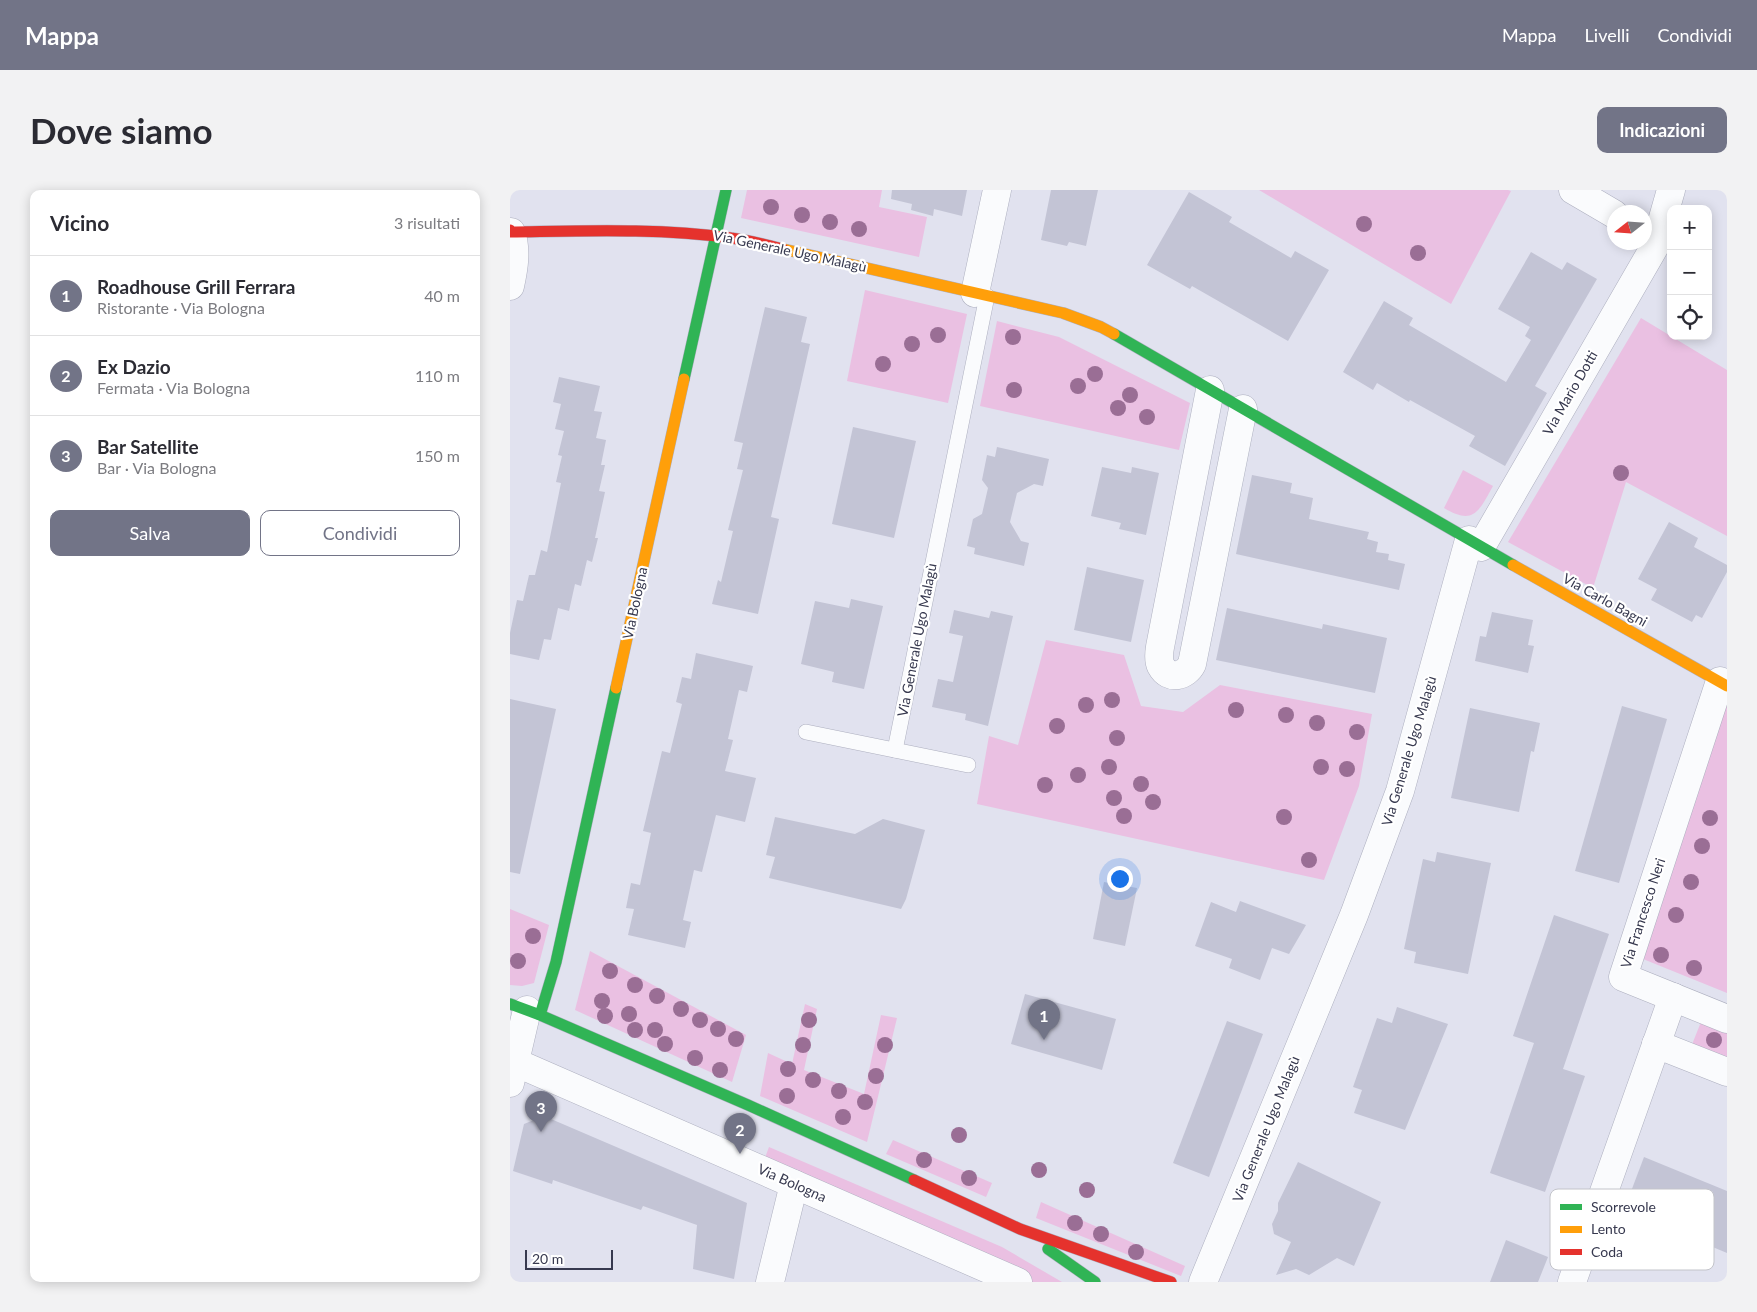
<!DOCTYPE html>
<html lang="it">
<meta charset="utf-8">
<style>
:root{--surface:#fff;--page:#f2f2f3;--text:#2b2b33;--muted:#7c7c81;--line:#e1e1e2;--accent:#727487}
body{margin:0;font-family:Lato,sans-serif;background:var(--page);color:var(--text)}
.controls{position:absolute;right:15px;top:15px;display:grid;overflow:hidden;border-radius:10px;box-shadow:0 2px 12px #0003}
.controls button{width:45px;height:45px;display:grid;place-items:center;padding:0;border:0;border-bottom:1px solid var(--line);background:var(--surface);color:var(--text);font:25px sans-serif}
.compass{position:absolute;left:1097px;top:15px;width:45px;height:45px;border-radius:50%;background:var(--surface);box-shadow:0 2px 12px #0003;rotate:253deg}
.scale{position:absolute;left:15px;bottom:12px;width:88px;box-sizing:border-box;padding-left:5px;border:2px solid #37394f;border-top:0;font-size:14px;line-height:18px;white-space:nowrap;color:#37394f;-webkit-text-stroke:4px #fff;paint-order:stroke}
.you{position:absolute;left:609px;top:688px;width:18px;height:18px;margin:-12px;border:4px solid #fff;border-radius:50%;background:#1a73e8;box-shadow:0 0 0 8px #1a73e833}
.badge{display:grid;place-items:center;width:32px;height:32px;border-radius:50%;background:var(--accent);color:#fff;font-size:16px;font-weight:700}
.pin{position:absolute;translate:-50% -41px;filter:drop-shadow(0 1px 2px #0008)}
.pin::after{content:'';position:absolute;top:26px;width:18px;height:15px;background:inherit;clip-path:polygon(0 0,100% 0,50% 100%)}
.list{margin:0;padding:0;list-style:none}
h2{display:flex;justify-content:space-between;align-items:center;height:65px;margin:0;padding:0 20px;font-size:21px}
h2 small{font-size:16px;font-weight:400;color:var(--muted)}
.list li{display:grid;grid-template-columns:32px 1fr auto;gap:15px;align-items:center;box-sizing:border-box;height:80px;padding:0 20px;border-top:1px solid var(--line)}
.list b{display:block;font-size:19px;white-space:nowrap}
.list p{margin:0;font-size:16px;white-space:nowrap;color:var(--muted)}
.list em{font-size:16px;font-style:normal;color:var(--muted)}
.actions{display:flex;gap:10px;padding:15px 20px}
.actions a{flex:1;padding:11px 0;border:1px solid var(--accent);border-radius:10px;text-align:center;font-size:18px;color:var(--accent)}
.actions .main{background:var(--accent);color:#fff}
.icon{flex:none;width:28px;height:28px;fill:none;stroke:currentColor;stroke-width:2;stroke-linecap:round;stroke-linejoin:round}
.map{position:relative;flex:none;width:1217px;height:1092px;overflow:hidden;border-radius:10px}
header{display:flex;align-items:center;gap:30px;box-sizing:border-box;height:70px;padding:0 25px;background:var(--accent);color:#fff}
header strong{font-size:24px}
nav{display:flex;gap:28px;margin-inline-start:auto;font-size:18px}
.intro{display:flex;align-items:center;justify-content:space-between;box-sizing:border-box;height:120px;padding:0 30px}
h1{margin:0;font-size:35px}
.button{padding:12px 22px;border-radius:10px;background:var(--accent);color:#fff;font-size:18px;font-weight:700}
main{display:flex;gap:30px;padding:0 30px}
aside{flex:1;background:var(--surface);border-radius:10px;box-shadow:0 2px 12px #0003}
.map>svg:first-child{display:block}
.green{fill:#eac0e2}
.building{fill:#c3c4d5}
.lines{fill:none;stroke-linecap:round;stroke-linejoin:round}
.lane-casing{stroke:#adafbf;stroke-width:16}
.street-casing{stroke:#adafbf;stroke-width:29}
.fast-casing{stroke:#adafbf;stroke-width:12}
.slow-casing{stroke:#adafbf;stroke-width:12}
.jam-casing{stroke:#adafbf;stroke-width:12}
.lane{stroke:#fafbfd;stroke-width:15}
.street{stroke:#fafbfd;stroke-width:28}
.fast{stroke:#30b455;stroke-width:11}
.slow{stroke:#ff9f0a;stroke-width:11}
.jam{stroke:#e5322d;stroke-width:11}
.tree{fill:#9a6e95}
.labels{text-anchor:middle;stroke-width:4.5;stroke-linejoin:round;paint-order:stroke}
.street-label{font-size:14px;fill:#37394f;stroke:#fff}
.key{fill:#fff;stroke:#c3c4ca;stroke-width:1}
.key-label{font-size:14px;fill:#37394f}
</style>
<header>
<strong>Mappa</strong>
<nav><a>Mappa</a><a>Livelli</a><a>Condividi</a></nav>
</header>
<div class="intro"><h1>Dove siamo</h1><a class="button">Indicazioni</a></div>
<main>
<aside>
<h2>Vicino<small>3 risultati</small></h2>
<ul class="list">
<li><span class="badge">1</span><div><b>Roadhouse Grill Ferrara</b><p>Ristorante · Via Bologna</p></div><em>40 m</em></li>
<li><span class="badge">2</span><div><b>Ex Dazio</b><p>Fermata · Via Bologna</p></div><em>110 m</em></li>
<li><span class="badge">3</span><div><b>Bar Satellite</b><p>Bar · Via Bologna</p></div><em>150 m</em></li>
</ul>
<div class="actions"><a class="main">Salva</a><a>Condividi</a></div>
</aside>
<div class="map">
<svg width="1217" height="1092" viewBox="0 0 1217 1092">
<rect width="100%" height="100%" fill="#e1e2ef"/>
<g class="green">
<path d="M 237,0 L 372,0 L 369,17 L 417,27 L 409,67 L 231,28 Z"/>
<path d="M 749,0 L 998,0 L 1001,1 L 941,114 Z"/>
<path d="M 355,100 L 457,124 L 438,213 L 337,191 Z"/>
<path d="M 1131,128 L 1217,180 L 1217,346 L 1116,292 L 1083,398 L 998,352 Z"/>
<path d="M 487,131 L 549,147 L 680,213 L 669,260 L 470,216 Z"/>
<path d="M 953,280 L 983,296 C 969,321 964,336 934,318 Z"/>
<path d="M 536,450 L 614,465 L 631,516 L 673,522 L 710,495 L 862,524 L 849,596 L 814,690 L 467,614 L 479,546 L 508,555 Z"/>
<path d="M 1216,516 L 1217,517 L 1217,803 L 1133,769 Z"/>
<path d="M 0,719 L 39,735 L 24,793 L 12,796 L 0,795 Z"/>
<path d="M 80,761 L 236,845 L 222,892 L 65,820 Z"/>
<path d="M 295,814 L 307,819 L 294,880 L 354,904 L 371,825 L 387,828 L 357,952 L 250,906 L 258,863 L 282,874 Z"/>
<path d="M 1193,827 L 1217,837 L 1217,872 L 1181,857 Z"/>
<path d="M 383,950 L 482,993 L 476,1007 L 376,964 Z"/>
<path d="M 259,957 L 492,1057 L 552,1092 L 521,1092 L 253,973 Z"/>
<path d="M 531,1012 L 675,1076 L 671,1086 L 526,1028 Z"/>
</g>
<g class="building">
<path d="M 382,0 L 457,0 L 452,26 L 424,19 L 423,26 L 401,20 L 402,14 L 381,9 Z"/>
<path d="M 541,0 L 588,0 L 576,56 L 559,52 L 557,56 L 531,50 Z"/>
<path d="M 679,2 L 722,27 L 719,32 L 781,68 L 785,61 L 819,80 L 778,151 L 682,96 L 680,99 L 637,75 Z"/>
<path d="M 1021,62 L 1052,80 L 1057,72 L 1087,89 L 1025,196 L 1037,203 L 995,276 L 959,256 L 965,246 L 900,210 L 899,212 L 867,193 L 863,200 L 833,182 L 874,111 L 903,128 L 899,135 L 996,192 L 1021,150 L 1015,146 L 1020,137 L 988,119 Z"/>
<path d="M 255,117 L 297,127 L 291,152 L 300,154 L 261,327 L 269,329 L 248,424 L 202,414 L 208,390 L 211,392 L 223,341 L 218,340 L 233,280 L 227,279 L 233,253 L 224,251 Z"/>
<path d="M 49,187 L 90,196 L 84,221 L 92,222 L 86,248 L 96,250 L 91,275 L 95,275 L 89,301 L 95,302 L 85,348 L 88,348 L 82,372 L 77,370 L 71,396 L 65,394 L 59,421 L 48,418 L 41,450 L 34,449 L 29,470 L 0,464 L 0,443 L 7,410 L 13,411 L 19,385 L 25,385 L 31,360 L 37,362 L 51,293 L 46,292 L 52,266 L 48,265 L 54,241 L 45,239 L 51,214 L 43,212 Z"/>
<path d="M 343,237 L 406,251 L 384,348 L 322,334 Z"/>
<path d="M 487,257 L 539,269 L 533,296 L 524,294 L 507,303 L 500,332 L 511,351 L 519,353 L 514,376 L 464,364 L 465,358 L 457,356 L 463,329 L 472,324 L 478,298 L 472,290 L 477,265 L 485,267 Z"/>
<path d="M 592,277 L 621,283 L 622,277 L 649,283 L 636,345 L 609,339 L 611,333 L 581,326 Z"/>
<path d="M 742,285 L 782,293 L 780,303 L 803,308 L 799,329 L 859,342 L 857,349 L 868,352 L 866,362 L 879,364 L 878,370 L 895,374 L 889,400 L 726,364 Z"/>
<path d="M 1159,332 L 1188,348 L 1184,357 L 1217,375 L 1217,382 L 1192,428 L 1186,425 L 1182,432 L 1141,410 L 1147,399 L 1128,389 Z"/>
<path d="M 577,377 L 634,390 L 621,452 L 564,440 Z"/>
<path d="M 341,409 L 373,416 L 354,499 L 322,492 L 324,482 L 291,474 L 305,411 L 339,418 Z"/>
<path d="M 717,418 L 812,439 L 813,434 L 877,448 L 865,503 L 706,470 Z"/>
<path d="M 444,420 L 479,428 L 481,421 L 503,426 L 478,536 L 455,530 L 456,524 L 422,517 L 428,489 L 443,492 L 453,446 L 439,443 Z"/>
<path d="M 982,422 L 1023,430 L 1018,455 L 1024,456 L 1018,483 L 965,471 L 970,446 L 976,447 Z"/>
<path d="M 186,463 L 243,476 L 237,502 L 229,500 L 218,549 L 223,550 L 215,581 L 246,588 L 235,632 L 206,625 L 192,682 L 184,680 L 173,730 L 181,732 L 175,758 L 118,745 L 124,719 L 116,718 L 121,693 L 130,695 L 141,643 L 133,641 L 152,561 L 160,563 L 172,514 L 166,512 L 172,487 L 181,489 Z"/>
<path d="M 0,509 L 46,519 L 10,684 L 0,682 Z"/>
<path d="M 1112,516 L 1157,529 L 1109,693 L 1065,681 Z"/>
<path d="M 960,518 L 1030,533 L 1024,562 L 1021,561 L 1009,622 L 941,608 Z"/>
<path d="M 265,627 L 345,644 L 373,629 L 415,640 L 396,709 L 391,719 L 259,688 L 265,667 L 256,665 Z"/>
<path d="M 927,662 L 981,673 L 958,784 L 904,773 L 906,762 L 894,759 L 913,669 L 925,672 Z"/>
<path d="M 594,692 L 627,698 L 615,756 L 583,749 Z"/>
<path d="M 730,711 L 796,735 L 779,764 L 762,758 L 750,790 L 719,778 L 722,769 L 685,756 L 701,712 L 726,722 Z"/>
<path d="M 1044,725 L 1099,744 L 1053,879 L 1075,886 L 1035,1002 L 980,983 L 1024,853 L 1003,846 Z"/>
<path d="M 515,804 L 606,829 L 592,880 L 501,854 Z"/>
<path d="M 887,817 L 938,834 L 895,940 L 844,923 L 852,900 L 843,897 L 867,828 L 882,833 Z"/>
<path d="M 717,831 L 753,844 L 699,987 L 663,973 Z"/>
<path d="M 34,926 L 237,1013 L 224,1089 L 183,1079 L 187,1035 L 133,1016 L 131,1020 L 43,990 L 42,994 L 3,981 L 14,934 Z"/>
<path d="M 1134,967 L 1217,1001 L 1217,1063 L 1114,1020 Z"/>
<path d="M 788,972 L 871,1012 L 844,1076 L 827,1068 L 799,1085 L 786,1079 L 766,1085 L 781,1052 L 764,1044 L 762,1034 L 768,1021 L 768,1013 Z"/>
<path d="M 996,1050 L 1038,1067 L 1028,1092 L 980,1092 Z"/>
</g>
<g class="lines">
<defs>
<g id="lane">
<path d="M 296,542 L 458,575"/>
<path d="M 385,560 L 477,106"/>
</g>
<g id="street">
<path d="M 1063,0 L 1104,24"/>
<path d="M 0,96 C 4,78 7,60 1,42"/>
<path d="M 465,103 L 487,0"/>
<path d="M 700,200 L 650,457 C 649,463 648,470 651,476 C 659,491 676,486 682,474 L 733,219"/>
<path d="M 971,357 L 1145,56 L 1161,0"/>
<path d="M 1210,491 L 1113,787 L 1217,829"/>
<path d="M 1146,854 L 1217,882"/>
<path d="M 0,870 L 508,1092"/>
<path d="M 0,893 L 17,820"/>
<path d="M 260,1092 L 284,994"/>
<path d="M 693,1092 L 844,725 L 890,601 L 959,350"/>
<path d="M 1062,1092 L 1163,807"/>
</g>
<g id="fast">
<path d="M 604,144 L 1003,375"/>
<path d="M 174,189 L 216,0"/>
<path d="M 0,814 L 30,825 L 238,915 L 404,990"/>
<path d="M 30,825 L 46,772 L 106,498"/>
<path d="M 538,1059 L 585,1092"/>
</g>
<g id="slow">
<path d="M 273,59 L 553,123 L 591,137 L 604,144"/>
<path d="M 1003,375 L 1217,496"/>
<path d="M 106,498 L 174,189"/>
</g>
<g id="jam">
<path d="M 0,40 L 1,42 C 74,41 148,38 221,48 C 239,50 256,55 273,59"/>
<path d="M 404,990 L 510,1039 L 661,1092"/>
</g>
</defs>
<use href="#lane" class="lane-casing"/>
<use href="#street" class="street-casing"/>
<use href="#fast" class="fast-casing"/>
<use href="#slow" class="slow-casing"/>
<use href="#jam" class="jam-casing"/>
<use href="#lane" class="lane"/>
<use href="#street" class="street"/>
<use href="#fast" class="fast"/>
<use href="#slow" class="slow"/>
<use href="#jam" class="jam"/>
</g>
<g class="tree">
<circle cx="261" cy="17" r="8"/>
<circle cx="292" cy="25" r="8"/>
<circle cx="320" cy="32" r="8"/>
<circle cx="854" cy="34" r="8"/>
<circle cx="349" cy="39" r="8"/>
<circle cx="908" cy="63" r="8"/>
<circle cx="428" cy="145" r="8"/>
<circle cx="503" cy="147" r="8"/>
<circle cx="402" cy="154" r="8"/>
<circle cx="373" cy="174" r="8"/>
<circle cx="585" cy="184" r="8"/>
<circle cx="568" cy="196" r="8"/>
<circle cx="504" cy="200" r="8"/>
<circle cx="620" cy="205" r="8"/>
<circle cx="608" cy="218" r="8"/>
<circle cx="637" cy="227" r="8"/>
<circle cx="1111" cy="283" r="8"/>
<circle cx="602" cy="510" r="8"/>
<circle cx="576" cy="515" r="8"/>
<circle cx="726" cy="520" r="8"/>
<circle cx="776" cy="525" r="8"/>
<circle cx="807" cy="533" r="8"/>
<circle cx="547" cy="536" r="8"/>
<circle cx="847" cy="542" r="8"/>
<circle cx="607" cy="548" r="8"/>
<circle cx="599" cy="577" r="8"/>
<circle cx="811" cy="577" r="8"/>
<circle cx="837" cy="579" r="8"/>
<circle cx="568" cy="585" r="8"/>
<circle cx="631" cy="594" r="8"/>
<circle cx="535" cy="595" r="8"/>
<circle cx="604" cy="608" r="8"/>
<circle cx="643" cy="612" r="8"/>
<circle cx="614" cy="626" r="8"/>
<circle cx="774" cy="627" r="8"/>
<circle cx="1200" cy="628" r="8"/>
<circle cx="1192" cy="656" r="8"/>
<circle cx="799" cy="670" r="8"/>
<circle cx="1181" cy="692" r="8"/>
<circle cx="1166" cy="725" r="8"/>
<circle cx="23" cy="746" r="8"/>
<circle cx="1151" cy="765" r="8"/>
<circle cx="8" cy="771" r="8"/>
<circle cx="1184" cy="778" r="8"/>
<circle cx="100" cy="781" r="8"/>
<circle cx="125" cy="795" r="8"/>
<circle cx="147" cy="806" r="8"/>
<circle cx="92" cy="811" r="8"/>
<circle cx="171" cy="819" r="8"/>
<circle cx="119" cy="824" r="8"/>
<circle cx="95" cy="826" r="8"/>
<circle cx="190" cy="830" r="8"/>
<circle cx="299" cy="830" r="8"/>
<circle cx="208" cy="839" r="8"/>
<circle cx="125" cy="840" r="8"/>
<circle cx="145" cy="840" r="8"/>
<circle cx="226" cy="849" r="8"/>
<circle cx="1204" cy="850" r="8"/>
<circle cx="155" cy="854" r="8"/>
<circle cx="293" cy="855" r="8"/>
<circle cx="375" cy="855" r="8"/>
<circle cx="185" cy="868" r="8"/>
<circle cx="278" cy="879" r="8"/>
<circle cx="210" cy="880" r="8"/>
<circle cx="366" cy="886" r="8"/>
<circle cx="303" cy="890" r="8"/>
<circle cx="329" cy="901" r="8"/>
<circle cx="277" cy="906" r="8"/>
<circle cx="355" cy="912" r="8"/>
<circle cx="333" cy="927" r="8"/>
<circle cx="449" cy="945" r="8"/>
<circle cx="414" cy="970" r="8"/>
<circle cx="529" cy="980" r="8"/>
<circle cx="459" cy="988" r="8"/>
<circle cx="577" cy="1000" r="8"/>
<circle cx="565" cy="1033" r="8"/>
<circle cx="591" cy="1044" r="8"/>
<circle cx="626" cy="1062" r="8"/>
</g>
<g class="labels">
<g class="street-label">
<text transform="translate(280 61) rotate(12)" y="5">Via Generale Ugo Malagù</text>
<text transform="translate(1060 203) rotate(-60)" y="5">Via Mario Dotti</text>
<text transform="translate(1095 410) rotate(29)" y="5">Via Carlo Bagni</text>
<text transform="translate(125 413) rotate(-78)" y="5">Via Bologna</text>
<text transform="translate(407 450) rotate(-79)" y="5">Via Generale Ugo Malagù</text>
<text transform="translate(899 561) rotate(-73)" y="5">Via Generale Ugo Malagù</text>
<text transform="translate(1133 723) rotate(-72)" y="5">Via Francesco Neri</text>
<text transform="translate(756 939) rotate(-68)" y="5">Via Generale Ugo Malagù</text>
<text transform="translate(282 993) rotate(24)" y="5">Via Bologna</text>
</g>
</g>
<rect x="1040" y="999" width="164" height="81" rx="8" class="key"/>
<rect x="1050" y="1014" width="22" height="6" fill="#30b455"/>
<rect x="1050" y="1036" width="22" height="7" fill="#ff9f0a"/>
<rect x="1050" y="1059" width="22" height="6" fill="#e5322d"/>
<g class="key-label">
<text x="1081" y="1022">Scorrevole</text>
<text x="1081" y="1044">Lento</text>
<text x="1081" y="1067">Coda</text>
</g>
</svg>
<div class="controls">
<button>+</button>
<button>−</button>
<button><svg class="icon" aria-label="locate" viewBox="0 0 24 24"><circle cx="12" cy="12" r="6"/><path d="M12 2v4M12 18v4M2 12h4M18 12h4"/></svg></button>
</div>
<svg class="compass" viewBox="-18 -18 36 36"><path d="M0-13l5 13h-10z" fill="#e53935"/><path d="M0 13l5-13h-10z" fill="#7c7c81"/></svg>
<div class="scale">20 m</div>
<div class="you"></div>
<div class="pin badge" style="left:534px;top:850px">1</div>
<div class="pin badge" style="left:230px;top:964px">2</div>
<div class="pin badge" style="left:31px;top:942px">3</div>
</div>
</main>
